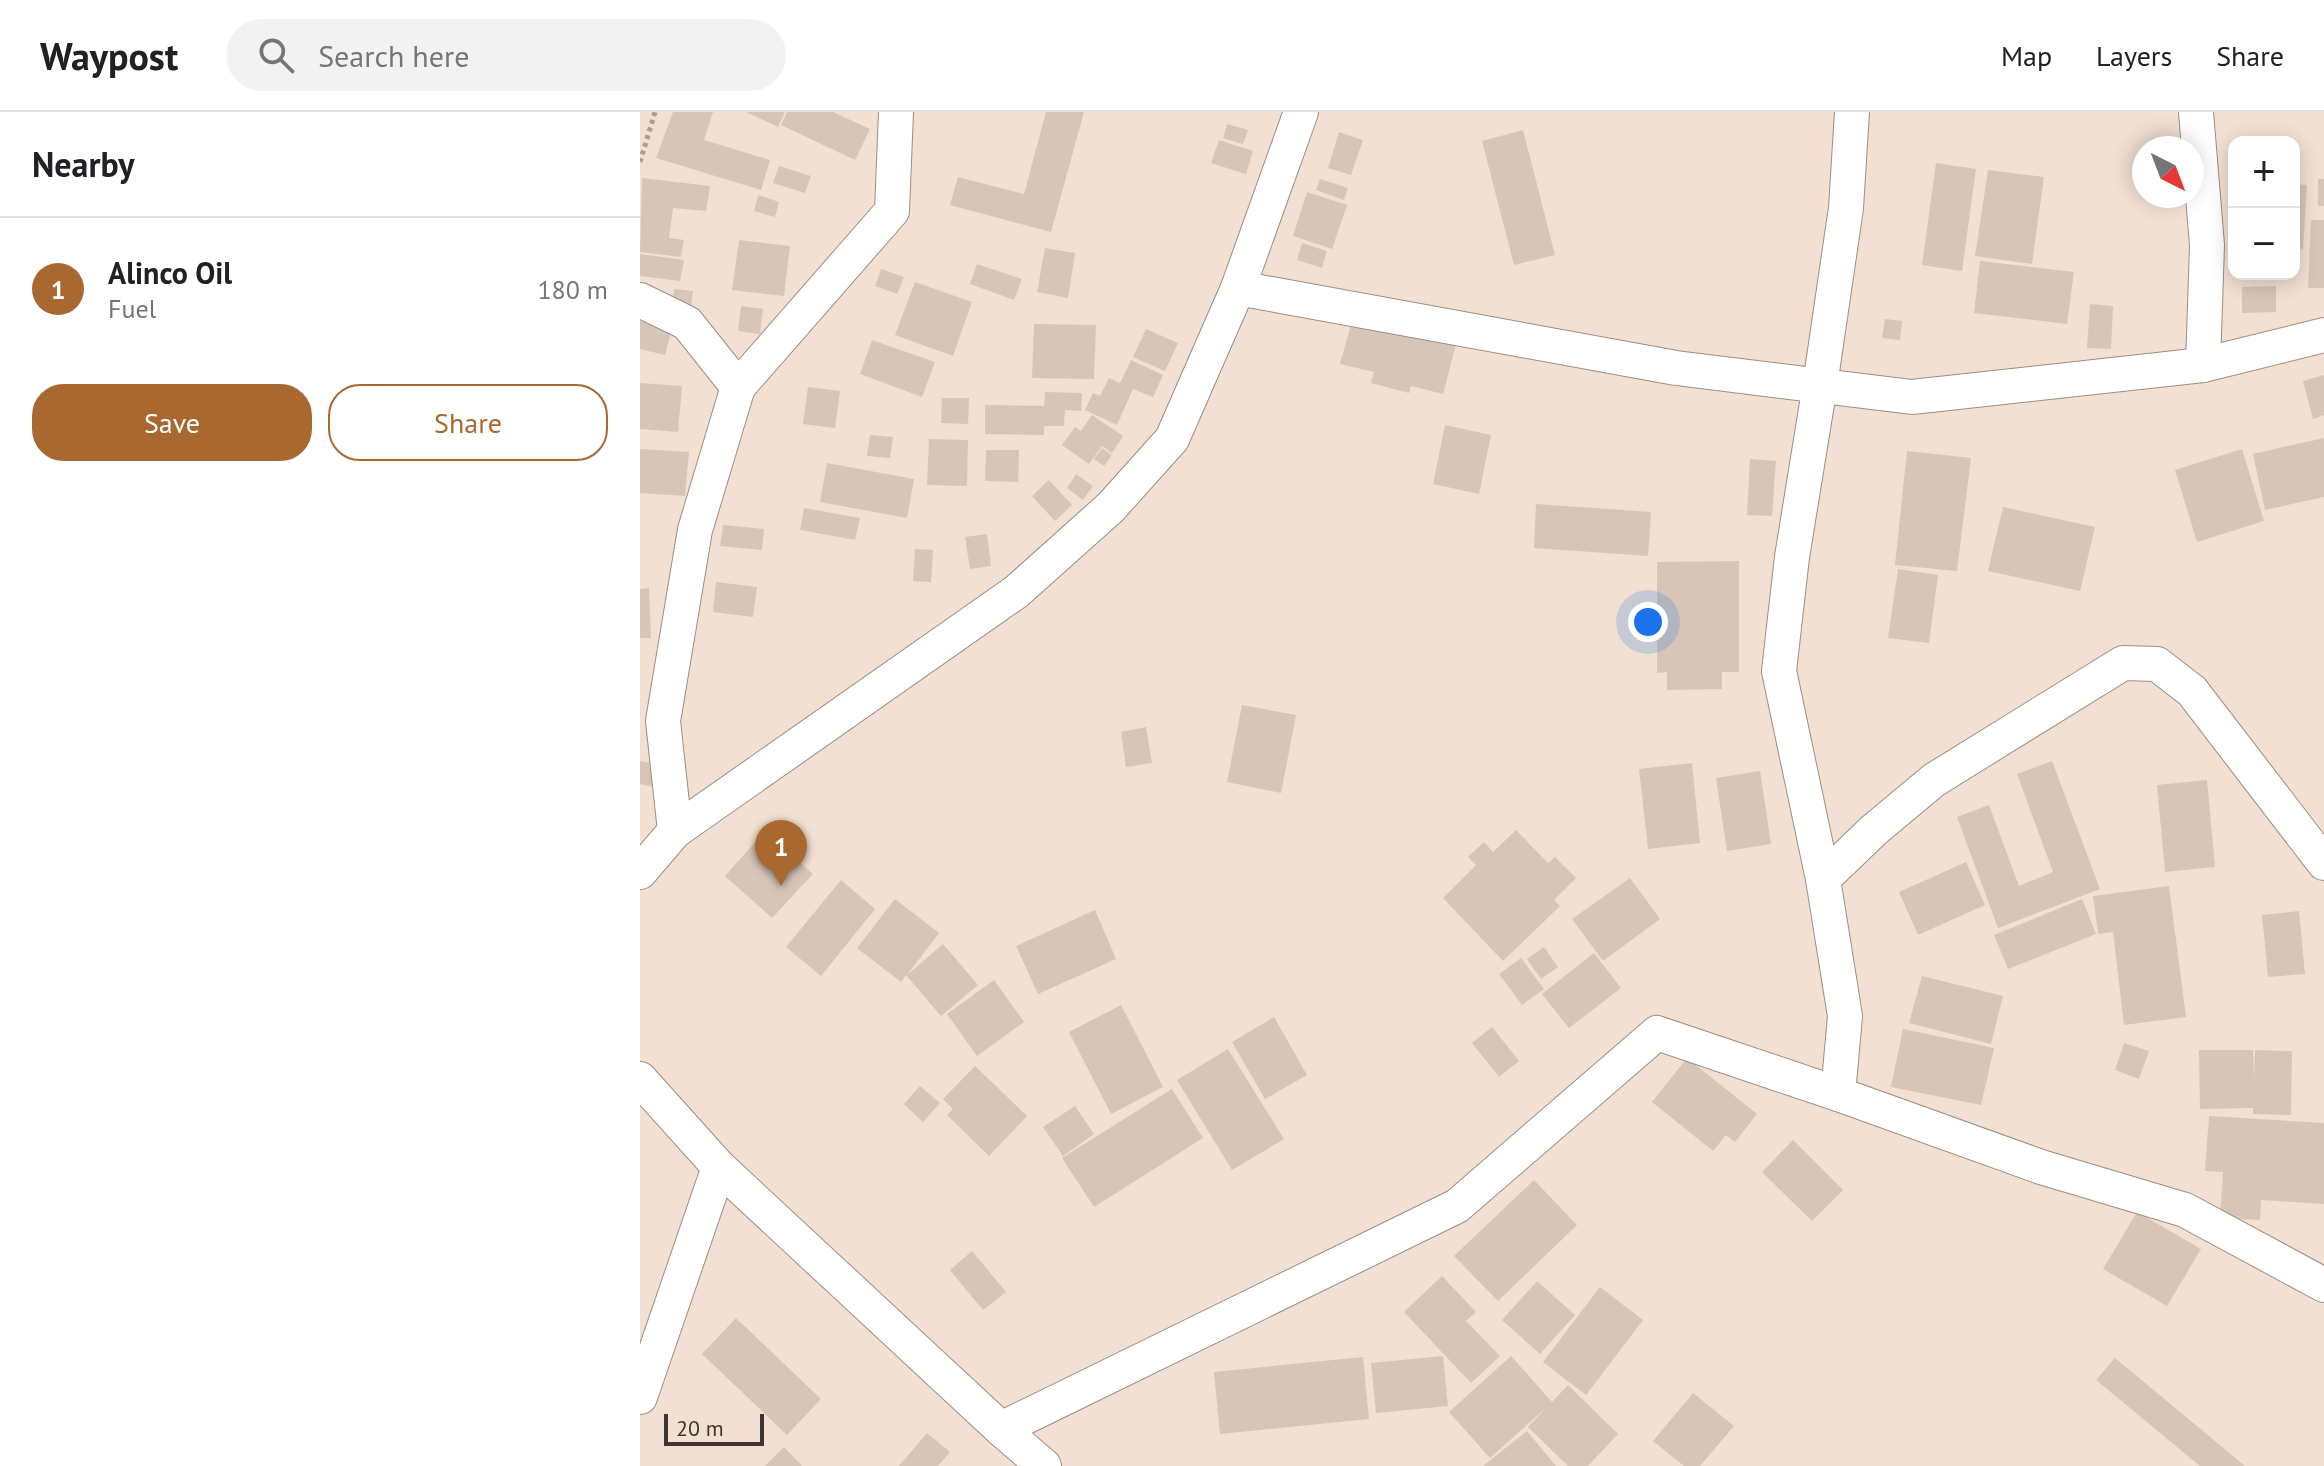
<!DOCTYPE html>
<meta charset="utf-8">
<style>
:root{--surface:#fff;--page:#f2f2f2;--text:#202124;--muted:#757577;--line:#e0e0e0;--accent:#a86830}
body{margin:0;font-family:"PT Sans",sans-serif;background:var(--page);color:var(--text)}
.controls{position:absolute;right:24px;top:24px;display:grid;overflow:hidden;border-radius:16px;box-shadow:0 4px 20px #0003}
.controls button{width:72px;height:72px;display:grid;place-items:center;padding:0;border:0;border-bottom:2px solid var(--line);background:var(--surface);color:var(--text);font:40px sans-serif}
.compass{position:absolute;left:1492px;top:24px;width:72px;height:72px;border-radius:50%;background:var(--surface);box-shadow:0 4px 20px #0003;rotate:138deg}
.scale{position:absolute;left:24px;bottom:20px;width:100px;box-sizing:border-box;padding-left:8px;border:4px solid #3c3530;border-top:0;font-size:22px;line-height:28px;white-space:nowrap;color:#3c3530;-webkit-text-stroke:6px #f2e0d3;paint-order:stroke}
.you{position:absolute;left:1008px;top:510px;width:28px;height:28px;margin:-20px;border:6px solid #fff;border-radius:50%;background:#1a73e8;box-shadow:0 0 0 12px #1a73e833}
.badge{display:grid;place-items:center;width:52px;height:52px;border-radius:50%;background:var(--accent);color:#fff;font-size:26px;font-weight:700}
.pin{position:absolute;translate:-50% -66px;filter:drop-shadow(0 2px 4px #0008)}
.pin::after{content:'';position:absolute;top:42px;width:28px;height:24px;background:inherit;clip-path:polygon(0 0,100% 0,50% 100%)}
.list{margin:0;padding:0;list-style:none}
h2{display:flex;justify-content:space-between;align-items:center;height:104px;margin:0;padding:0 32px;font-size:34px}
h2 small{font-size:26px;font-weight:400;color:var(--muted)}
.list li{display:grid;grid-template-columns:52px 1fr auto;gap:24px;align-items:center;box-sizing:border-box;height:144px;padding:0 32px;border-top:2px solid var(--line)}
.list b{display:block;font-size:30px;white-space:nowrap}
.list p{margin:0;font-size:26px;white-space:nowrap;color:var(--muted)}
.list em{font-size:26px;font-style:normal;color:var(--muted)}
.actions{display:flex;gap:16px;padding:24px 32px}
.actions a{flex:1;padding:18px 0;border:2px solid var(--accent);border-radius:32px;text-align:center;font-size:28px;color:var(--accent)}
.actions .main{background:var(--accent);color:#fff}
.icon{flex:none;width:44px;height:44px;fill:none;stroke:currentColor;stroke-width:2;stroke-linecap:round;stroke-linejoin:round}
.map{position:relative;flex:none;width:1684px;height:1354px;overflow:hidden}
header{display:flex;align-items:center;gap:48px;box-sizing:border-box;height:112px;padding:0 40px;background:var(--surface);border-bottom:2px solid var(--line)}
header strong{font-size:38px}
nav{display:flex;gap:44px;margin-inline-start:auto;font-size:28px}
.search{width:560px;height:72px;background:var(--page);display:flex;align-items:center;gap:20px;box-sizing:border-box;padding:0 28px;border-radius:44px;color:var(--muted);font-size:30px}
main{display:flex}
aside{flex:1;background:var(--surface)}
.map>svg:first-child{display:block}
.building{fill:#d7c6b8}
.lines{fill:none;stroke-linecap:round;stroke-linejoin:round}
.minor-casing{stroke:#9e8d81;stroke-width:36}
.path{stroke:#ab9d93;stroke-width:5;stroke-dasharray:4 4;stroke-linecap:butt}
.minor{stroke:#fff;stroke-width:34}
</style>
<header>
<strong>Waypost</strong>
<div class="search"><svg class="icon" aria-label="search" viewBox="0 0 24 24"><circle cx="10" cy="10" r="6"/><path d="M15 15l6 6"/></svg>Search here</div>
<nav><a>Map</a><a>Layers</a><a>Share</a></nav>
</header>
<main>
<aside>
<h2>Nearby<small></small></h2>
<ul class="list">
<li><span class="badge">1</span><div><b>Alinco Oil</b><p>Fuel</p></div><em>180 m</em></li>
</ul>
<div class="actions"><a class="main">Save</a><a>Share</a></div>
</aside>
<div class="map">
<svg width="1684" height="1354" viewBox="0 0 1684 1354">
<rect width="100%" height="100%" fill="#f2e0d3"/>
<g class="building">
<path d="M 33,0 L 73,0 L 64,28 L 130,48 L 121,78 L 16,46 Z"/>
<path d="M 106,0 L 145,0 L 138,15 Z"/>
<path d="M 147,0 L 193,0 L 230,17 L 215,48 L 141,13 Z"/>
<path d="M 406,0 L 444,0 L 411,120 L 310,93 L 318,65 L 384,82 Z"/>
<path d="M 587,12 L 608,18 L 603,32 L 583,26 Z"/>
<path d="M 883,18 L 915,143 L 874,153 L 842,29 Z"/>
<path d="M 699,20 L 723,28 L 711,63 L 688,56 Z"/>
<path d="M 579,28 L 613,39 L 606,62 L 571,51 Z"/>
<path d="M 1296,51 L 1336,57 L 1322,159 L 1282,153 Z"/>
<path d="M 139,54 L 171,64 L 165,81 L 133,71 Z"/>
<path d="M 1348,58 L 1404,65 L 1392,152 L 1335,144 Z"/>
<path d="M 2,66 L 70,74 L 66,99 L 33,96 L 29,126 L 44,128 L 41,145 L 0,140 Z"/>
<path d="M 680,67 L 708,76 L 704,88 L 676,78 Z"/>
<rect x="1678" y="67" width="6" height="27"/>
<path d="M 1654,72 L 1667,73 L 1663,137 L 1654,136 Z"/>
<path d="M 667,80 L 707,93 L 692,137 L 653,124 Z"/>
<path d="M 118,83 L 139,90 L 135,105 L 114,99 Z"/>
<path d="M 1671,108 L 1684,108 L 1684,176 L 1668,176 Z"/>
<path d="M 99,128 L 150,134 L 144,184 L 92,178 Z"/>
<path d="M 662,131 L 687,139 L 682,156 L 657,148 Z"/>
<path d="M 405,136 L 435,141 L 428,186 L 397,180 Z"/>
<path d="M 0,142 L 44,148 L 40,169 L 0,164 Z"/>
<path d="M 1340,149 L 1434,160 L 1427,212 L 1334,201 Z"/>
<path d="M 337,152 L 382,167 L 374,188 L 330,172 Z"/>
<path d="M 241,157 L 264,165 L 257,182 L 235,174 Z"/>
<path d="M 275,170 L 332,190 L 313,244 L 255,223 Z"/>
<path d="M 1636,174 L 1636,200 L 1602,201 L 1602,175 Z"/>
<path d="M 34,177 L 53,179 L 51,194 L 32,192 Z"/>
<path d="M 1450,192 L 1473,194 L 1471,237 L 1447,236 Z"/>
<path d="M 101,194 L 123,197 L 120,222 L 98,219 Z"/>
<path d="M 0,205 L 33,213 L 25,243 L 0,237 Z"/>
<path d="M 713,205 L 816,232 L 803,282 L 771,274 L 769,281 L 731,271 L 734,260 L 700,252 Z"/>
<path d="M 1245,207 L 1262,209 L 1260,228 L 1242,226 Z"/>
<path d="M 394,212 L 456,213 L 454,267 L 392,266 Z"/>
<path d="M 506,217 L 538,231 L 525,259 L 493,245 Z"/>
<path d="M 232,228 L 295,250 L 282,285 L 220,262 Z"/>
<path d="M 491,248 L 523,263 L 513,285 L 493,277 L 477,313 L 445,298 L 453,281 L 460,284 L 469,266 L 480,271 Z"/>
<path d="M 1684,263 L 1684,303 L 1673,307 L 1663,269 Z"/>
<path d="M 0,271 L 42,274 L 38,320 L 0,317 Z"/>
<path d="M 168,275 L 200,279 L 195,316 L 163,312 Z"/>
<path d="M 405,280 L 442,281 L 441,299 L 425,298 L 424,314 L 404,314 L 404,323 L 345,322 L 345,293 L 404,294 Z"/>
<path d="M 302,286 L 329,286 L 328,312 L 301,311 Z"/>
<path d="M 452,303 L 483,324 L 472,341 L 462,334 L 449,352 L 422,333 L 435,315 L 441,319 Z"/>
<path d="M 805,313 L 851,323 L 839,382 L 793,372 Z"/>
<path d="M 230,323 L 253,325 L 250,346 L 227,344 Z"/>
<path d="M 1684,326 L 1684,385 L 1625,398 L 1613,342 Z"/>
<path d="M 289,327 L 328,328 L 327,374 L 287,373 Z"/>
<path d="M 462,336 L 472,343 L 464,354 L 454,347 Z"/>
<path d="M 0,337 L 49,340 L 45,384 L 0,381 Z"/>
<path d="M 1602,337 L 1624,409 L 1557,430 L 1535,358 Z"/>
<path d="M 346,338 L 379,338 L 378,370 L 345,369 Z"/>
<path d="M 1267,339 L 1331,346 L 1317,459 L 1255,453 Z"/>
<path d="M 1110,347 L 1136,349 L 1132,404 L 1107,403 Z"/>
<path d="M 187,351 L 274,367 L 267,406 L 180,390 Z"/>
<path d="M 436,362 L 453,374 L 443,388 L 427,376 Z"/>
<path d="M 409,368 L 432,393 L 415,409 L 392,384 Z"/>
<path d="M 896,392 L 1011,400 L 1008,444 L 894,436 Z"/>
<path d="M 1363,395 L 1455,415 L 1440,479 L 1348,459 Z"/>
<path d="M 164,396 L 220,406 L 215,428 L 160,418 Z"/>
<path d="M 83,413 L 124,417 L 122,438 L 80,434 Z"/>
<path d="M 347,422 L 351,454 L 330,457 L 325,425 Z"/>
<path d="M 275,437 L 293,438 L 291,470 L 273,469 Z"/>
<path d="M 1099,449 L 1099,560 L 1082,560 L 1082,577 L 1027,578 L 1027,560 L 1017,561 L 1017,450 Z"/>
<path d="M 1258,457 L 1298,463 L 1289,531 L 1248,526 Z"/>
<path d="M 76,470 L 117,475 L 113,505 L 73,500 Z"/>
<path d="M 9,476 L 11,526 L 0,526 L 0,477 Z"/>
<path d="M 602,593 L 656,603 L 641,681 L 587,670 Z"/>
<path d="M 506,615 L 512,651 L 486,655 L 481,620 Z"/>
<path d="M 0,649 L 22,653 L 25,678 L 0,672 Z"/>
<path d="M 1412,649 L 1460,777 L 1358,816 L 1317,705 L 1349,693 L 1379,774 L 1413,760 L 1377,662 Z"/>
<path d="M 1052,651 L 1060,731 L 1008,737 L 999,657 Z"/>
<path d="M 1120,659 L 1131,732 L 1087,739 L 1076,666 Z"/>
<path d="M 1567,668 L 1575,755 L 1525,760 L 1517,673 Z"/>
<path d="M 876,718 L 908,751 L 915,745 L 936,766 L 914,788 L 920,794 L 863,849 L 803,786 L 836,753 L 828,745 L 844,730 L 853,740 Z"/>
<path d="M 125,719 L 173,762 L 132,806 L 85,764 Z"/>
<path d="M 1326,750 L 1345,793 L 1278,823 L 1259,780 Z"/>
<path d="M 990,766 L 1020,807 L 963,849 L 932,807 Z"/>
<path d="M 201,768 L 235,797 L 181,864 L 146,835 Z"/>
<path d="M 1529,774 L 1546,905 L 1484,913 L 1473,820 L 1458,822 L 1453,784 Z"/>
<path d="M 255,787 L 299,821 L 267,863 L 303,832 L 338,873 L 301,904 L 266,863 L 261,870 L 217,836 Z"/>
<path d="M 1442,787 L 1456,822 L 1368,857 L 1354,823 Z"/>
<path d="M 455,798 L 476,847 L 398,882 L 376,834 Z"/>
<path d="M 1659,799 L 1665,862 L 1628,865 L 1622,803 Z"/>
<path d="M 904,835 L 918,855 L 901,867 L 887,847 Z"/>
<path d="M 954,841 L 981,876 L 929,916 L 902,882 Z"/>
<path d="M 881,846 L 904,877 L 882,893 L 859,862 Z"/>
<path d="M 1282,864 L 1363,884 L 1351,932 L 1269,911 Z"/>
<path d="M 354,868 L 384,910 L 337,944 L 307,902 Z"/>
<path d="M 481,893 L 523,975 L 471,1002 L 429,920 Z"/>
<path d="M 634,905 L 667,963 L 625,987 L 592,930 Z"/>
<path d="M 852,915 L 879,949 L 859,965 L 832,931 Z"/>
<path d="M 1263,917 L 1354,936 L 1341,993 L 1251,975 Z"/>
<path d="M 1484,931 L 1509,939 L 1499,967 L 1475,958 Z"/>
<path d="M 588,937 L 644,1027 L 592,1058 L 537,968 Z"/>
<path d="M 1559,938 L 1613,938 L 1614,968 L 1615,938 L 1652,939 L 1651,1003 L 1613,1002 L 1613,996 L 1560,997 Z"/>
<path d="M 1047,946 L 1117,1002 L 1095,1030 L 1086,1023 L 1073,1039 L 1012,990 Z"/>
<path d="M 335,954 L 387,1004 L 349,1044 L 307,1003 L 313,997 L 303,987 Z"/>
<path d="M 280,974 L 300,991 L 283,1010 L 264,992 Z"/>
<path d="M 532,977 L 563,1026 L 454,1095 L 422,1046 Z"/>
<path d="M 435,994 L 454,1022 L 423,1044 L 403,1015 Z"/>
<path d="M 1569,1004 L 1684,1011 L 1684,1092 L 1621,1088 L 1620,1108 L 1580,1106 L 1583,1060 L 1565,1059 Z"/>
<path d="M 1153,1028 L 1203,1078 L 1172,1109 L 1122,1060 Z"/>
<path d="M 894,1068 L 937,1113 L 858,1189 L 814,1144 Z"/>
<path d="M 1497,1100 L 1561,1137 L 1527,1194 L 1463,1157 Z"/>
<path d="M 332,1139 L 366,1180 L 343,1198 L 310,1158 Z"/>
<path d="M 802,1164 L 836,1200 L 826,1209 L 860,1244 L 831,1271 L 764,1200 Z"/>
<path d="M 897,1169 L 935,1203 L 900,1242 L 862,1208 Z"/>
<path d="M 960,1175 L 1003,1208 L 946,1283 L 903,1250 Z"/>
<path d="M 96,1206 L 181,1287 L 147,1323 L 62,1242 Z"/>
<path d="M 803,1244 L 808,1294 L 736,1301 L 731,1251 Z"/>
<path d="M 871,1244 L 912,1290 L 928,1273 L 978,1322 L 948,1354 L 928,1354 L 888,1315 L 908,1294 L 850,1346 L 809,1300 Z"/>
<path d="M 723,1245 L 729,1307 L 580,1322 L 574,1260 Z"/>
<path d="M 1475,1246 L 1605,1354 L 1560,1354 L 1456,1268 Z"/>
<path d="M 1053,1281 L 1094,1314 L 1060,1354 L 1044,1354 L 1013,1329 Z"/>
<path d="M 887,1319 L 916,1354 L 843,1354 Z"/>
<path d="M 287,1321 L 310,1340 L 298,1354 L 259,1354 Z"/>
<path d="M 144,1335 L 162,1354 L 125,1354 Z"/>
</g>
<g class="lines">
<defs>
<g id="minor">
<path d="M 1556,0 L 1567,133 L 1563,253"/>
<path d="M 598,176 L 1036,256 L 1272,285 L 1563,253 L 1684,223"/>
<path d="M 0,188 L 47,211 L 98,275"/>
<path d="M 35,719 L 23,609 L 55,418 L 98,275 L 252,99 L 256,0"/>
<path d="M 0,760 L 35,719 L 376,480 L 471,395 L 532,327 L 598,176 L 661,0"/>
<path d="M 1183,767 L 1234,718 L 1294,668 L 1483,551 L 1517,552 L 1552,579 L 1684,751"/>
<path d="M 0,967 L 79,1055 L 361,1317 L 404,1354"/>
<path d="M 1198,982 L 1205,904 L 1183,767 L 1139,559 L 1152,445 L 1180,273 L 1206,96 L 1212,0"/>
<path d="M 0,1285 L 79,1055"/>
<path d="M 361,1317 L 817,1094 L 1017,921 L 1198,982 L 1401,1055 L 1545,1098 L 1684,1173"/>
</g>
</defs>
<use href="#minor" class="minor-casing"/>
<path class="path" d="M 0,50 L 15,0"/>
<use href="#minor" class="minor"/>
</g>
</svg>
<div class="controls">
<button>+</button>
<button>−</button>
</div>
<svg class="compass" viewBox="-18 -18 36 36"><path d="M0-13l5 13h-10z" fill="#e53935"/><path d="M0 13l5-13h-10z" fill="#757577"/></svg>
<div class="scale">20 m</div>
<div class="you"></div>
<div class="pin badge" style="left:141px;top:774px">1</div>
</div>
</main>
